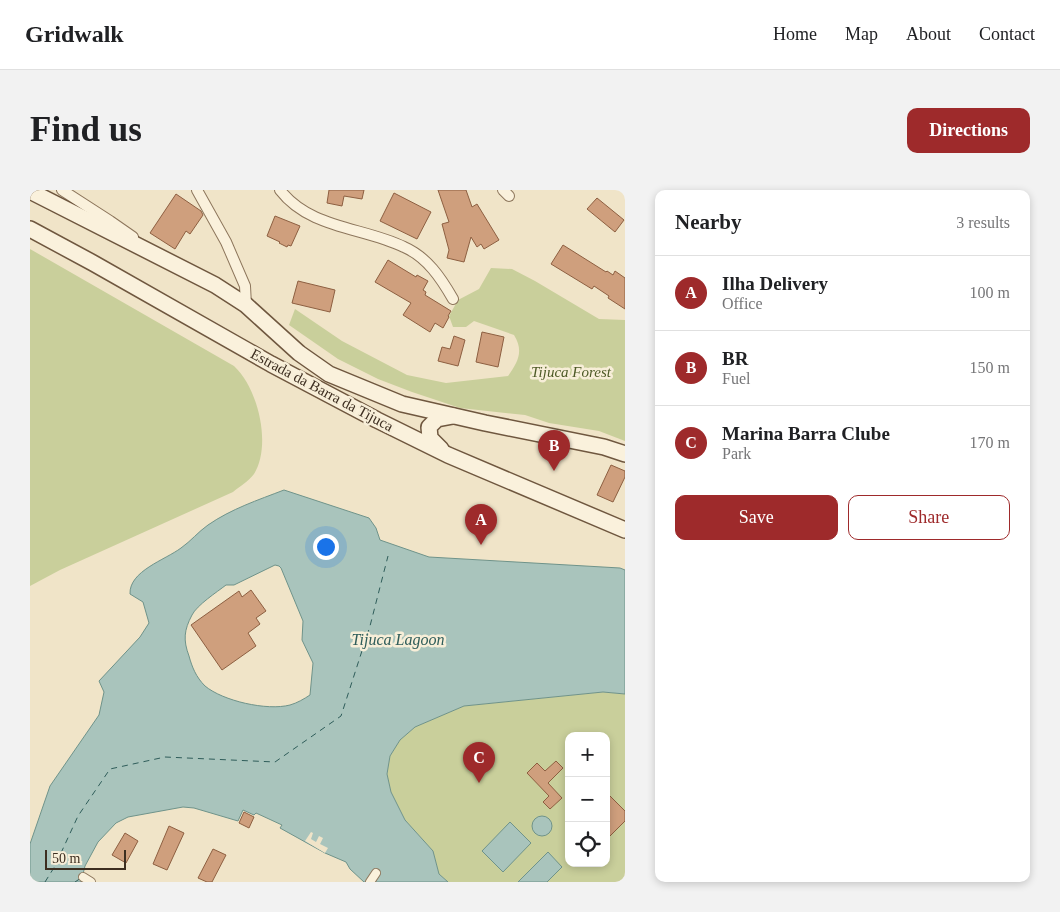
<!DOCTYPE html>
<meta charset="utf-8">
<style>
:root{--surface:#fff;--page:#f2f2f2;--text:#202124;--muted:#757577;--line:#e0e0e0;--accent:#9e2a2b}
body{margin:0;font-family:"Times New Roman",serif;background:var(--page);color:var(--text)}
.controls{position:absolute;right:15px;bottom:15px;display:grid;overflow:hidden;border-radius:10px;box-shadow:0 2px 8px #0003}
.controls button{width:45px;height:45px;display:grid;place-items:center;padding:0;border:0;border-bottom:1px solid var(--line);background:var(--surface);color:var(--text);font:25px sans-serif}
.scale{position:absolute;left:15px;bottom:12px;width:81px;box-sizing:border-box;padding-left:5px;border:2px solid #3d2e20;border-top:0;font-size:14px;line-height:18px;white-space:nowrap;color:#3d2e20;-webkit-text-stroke:4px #f7eed8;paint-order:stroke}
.you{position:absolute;left:295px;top:356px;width:18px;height:18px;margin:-12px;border:4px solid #fff;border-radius:50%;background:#1a73e8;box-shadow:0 0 0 8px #1a73e833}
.badge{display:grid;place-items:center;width:32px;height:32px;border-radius:50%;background:var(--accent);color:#fff;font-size:16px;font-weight:700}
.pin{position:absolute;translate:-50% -41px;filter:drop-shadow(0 1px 2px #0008)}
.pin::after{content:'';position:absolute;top:26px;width:18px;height:15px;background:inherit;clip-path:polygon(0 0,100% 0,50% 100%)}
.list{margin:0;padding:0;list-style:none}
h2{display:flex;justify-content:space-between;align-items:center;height:65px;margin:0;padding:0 20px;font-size:21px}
h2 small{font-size:16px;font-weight:400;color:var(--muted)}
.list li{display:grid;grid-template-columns:32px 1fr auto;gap:15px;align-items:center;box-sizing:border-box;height:75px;padding:0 20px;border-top:1px solid var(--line)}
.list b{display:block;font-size:19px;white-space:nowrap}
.list p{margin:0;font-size:16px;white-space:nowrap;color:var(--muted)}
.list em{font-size:16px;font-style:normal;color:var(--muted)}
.actions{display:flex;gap:10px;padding:15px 20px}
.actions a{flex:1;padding:11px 0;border:1px solid var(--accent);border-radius:10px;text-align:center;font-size:18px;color:var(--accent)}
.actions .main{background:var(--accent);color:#fff}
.icon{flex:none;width:28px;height:28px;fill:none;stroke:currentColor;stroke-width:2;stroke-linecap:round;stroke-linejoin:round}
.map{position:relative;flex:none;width:595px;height:692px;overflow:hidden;border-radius:10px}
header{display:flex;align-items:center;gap:30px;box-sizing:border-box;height:70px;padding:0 25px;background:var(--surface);border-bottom:1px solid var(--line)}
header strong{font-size:24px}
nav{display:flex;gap:28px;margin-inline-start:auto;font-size:18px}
.intro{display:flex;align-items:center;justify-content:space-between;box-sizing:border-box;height:120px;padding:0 30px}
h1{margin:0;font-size:35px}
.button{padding:12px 22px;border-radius:10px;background:var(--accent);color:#fff;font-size:18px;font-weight:700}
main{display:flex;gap:30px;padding:0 30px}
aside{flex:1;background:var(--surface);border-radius:10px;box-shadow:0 2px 8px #0003}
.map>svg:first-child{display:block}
.green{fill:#c9cf9b;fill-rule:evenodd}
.water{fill:#a9c4bc;stroke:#6f938a;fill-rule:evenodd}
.pier{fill:#f0e4c8}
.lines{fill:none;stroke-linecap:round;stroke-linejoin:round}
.ferry{stroke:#2f5d5a;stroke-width:1;stroke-dasharray:6 5;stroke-linecap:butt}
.building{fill:#cf9f7d;stroke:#8d5f41}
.pedestrian-casing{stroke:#8d765c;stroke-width:10}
.minor-casing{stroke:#8d765c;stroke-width:12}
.secondary-casing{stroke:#6f573f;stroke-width:18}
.pedestrian{stroke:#faf1dc;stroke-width:8}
.minor{stroke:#faf1dc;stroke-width:10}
.secondary{stroke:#faf1dc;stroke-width:15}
.labels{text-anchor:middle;stroke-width:5;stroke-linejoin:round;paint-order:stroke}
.park-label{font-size:15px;font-style:italic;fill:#4d5a26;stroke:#f7eed8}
.street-label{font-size:15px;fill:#3d2e20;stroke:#f7eed8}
.water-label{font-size:16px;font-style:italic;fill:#2f5d5a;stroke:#f7eed8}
</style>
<header>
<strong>Gridwalk</strong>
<nav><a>Home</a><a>Map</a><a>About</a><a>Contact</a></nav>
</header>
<div class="intro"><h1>Find us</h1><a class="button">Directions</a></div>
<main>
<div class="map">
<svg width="595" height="692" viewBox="0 0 595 692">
<rect width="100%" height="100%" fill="#f0e4c8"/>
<g class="green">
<path d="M 0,59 L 204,176 C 228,198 242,255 224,284 C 219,291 209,297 203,302 L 30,380 L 0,396 Z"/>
<path d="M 461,78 L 482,79 L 505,91 L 569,129 L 595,130 L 595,251 L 569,241 L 519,233 L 495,225 L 430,218 L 382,202 L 348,189 L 308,169 L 259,135 L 265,119 L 312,151 L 377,185 L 416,193 L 478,186 C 488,172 494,161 484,145 L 444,131 L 436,137 L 423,137 L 419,126 L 428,110 L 449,99 Z"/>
<path d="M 573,502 L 595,504 L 595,692 L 418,692 L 409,684 L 403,661 L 375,630 L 361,602 L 357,584 L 360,566 L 370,550 L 385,537 L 434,516 ZM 539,546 L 576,546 L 576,673 L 539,673 Z"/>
</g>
<g class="water">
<path d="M 254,300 L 339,328 L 346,338 L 350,350 L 399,367 L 590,378 L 595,380 L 595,504 L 573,502 L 434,516 L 385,537 L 370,550 L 360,566 L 357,584 L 361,602 L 375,630 L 403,661 L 409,684 L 418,692 L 334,692 L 320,679 L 316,672 L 295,663 L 250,638 L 252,635 L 226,623 L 224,625 L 213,620 L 208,631 L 164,618 L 153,617 L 98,627 L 86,633 L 68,652 L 55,676 L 51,692 L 0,692 L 0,654 L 20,596 L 69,525 L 74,502 L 69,491 L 110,447 L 119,433 L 113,412 L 100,404 C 99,381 135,370 151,358 C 161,351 168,342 178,335 C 201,319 228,310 254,300 ZM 245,375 L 249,376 L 251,378 L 273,431 L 272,450 L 283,473 L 280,505 C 274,509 267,513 260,515 C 237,521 193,511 175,496 C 166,487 162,477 159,466 C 153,450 154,440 162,425 C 167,415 187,402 196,395 L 204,395 Z"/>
<circle cx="512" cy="636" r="10"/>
<path d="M 480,632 L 501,653 L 473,682 L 452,661 Z"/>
<path d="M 518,662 L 532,677 L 517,692 L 488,692 Z"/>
</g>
<path class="pier" d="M 281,642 L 283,643 L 281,649 L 286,652 L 289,646 L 293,648 L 290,654 L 298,658 L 295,663 L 275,651 Z"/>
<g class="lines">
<g class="ferry">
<path d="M 15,692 L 25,676 L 48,626 L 80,579 L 135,567 L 245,572 L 311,526 L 340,436 L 358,366"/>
<path d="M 45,692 L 51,688"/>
</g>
</g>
<g class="building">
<path d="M 299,0 L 334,0 L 332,9 L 314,6 L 312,16 L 297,13 Z"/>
<path d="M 408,0 L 436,0 L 442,17 L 447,14 L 469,50 L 454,59 L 451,54 L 447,57 L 441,47 L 434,72 L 417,68 L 419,60 L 412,34 L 419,32 Z"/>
<path d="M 364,3 L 401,22 L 387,49 L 350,31 Z"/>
<path d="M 146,4 L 171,21 L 173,25 L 160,44 L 156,41 L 145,59 L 120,43 Z"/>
<path d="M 567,8 L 594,30 L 585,42 L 557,19 Z"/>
<path d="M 245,26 L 270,36 L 261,56 L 258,55 L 257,57 L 249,53 L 250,52 L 237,46 Z"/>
<path d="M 533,55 L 576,82 L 577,81 L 583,85 L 585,81 L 595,88 L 595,119 L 578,108 L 579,106 L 564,96 L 562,99 L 521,74 Z"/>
<path d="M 358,70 L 386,87 L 387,85 L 398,91 L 393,100 L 396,102 L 395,105 L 421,121 L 418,126 L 419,127 L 413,138 L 405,133 L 400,142 L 373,125 L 381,113 L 345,92 Z"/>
<path d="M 268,91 L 305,100 L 300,122 L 262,113 Z"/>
<path d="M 452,142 L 474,147 L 468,177 L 446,172 Z"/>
<path d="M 424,146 L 435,150 L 428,176 L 408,171 L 412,157 L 420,159 Z"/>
<path d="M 581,275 L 595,281 L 595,287 L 583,312 L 567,305 Z"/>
<path d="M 221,400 L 236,421 L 226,428 L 230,434 L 218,443 L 226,456 L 192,480 L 161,435 L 209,401 L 212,407 Z"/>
<path d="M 526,571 L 533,578 L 518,593 L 532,608 L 520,619 L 513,612 L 519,606 L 497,583 L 507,573 L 515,581 Z"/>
<path d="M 576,602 L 595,621 L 595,631 L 576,650 Z"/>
<path d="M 214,622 L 224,627 L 219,638 L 209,633 Z"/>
<path d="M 139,636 L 154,643 L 137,680 L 123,674 Z"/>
<path d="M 95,643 L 108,651 L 96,673 L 82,665 Z"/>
<path d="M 183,659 L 196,665 L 182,692 L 177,692 L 168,688 Z"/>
</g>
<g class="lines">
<defs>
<g id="pedestrian">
<path d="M 53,687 L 61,692"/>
<path d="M 340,692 L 346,683"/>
</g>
<g id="minor">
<path d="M 32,0 L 80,31 L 103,47"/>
<path d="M 167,0 L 196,52 L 215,96 L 216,115"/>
<path d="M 250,0 C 280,39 333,37 374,57 C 397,67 411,88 423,109"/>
<path d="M 473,0 L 479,6"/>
</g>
<g id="secondary">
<path d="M 0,1 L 185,95 L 216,115 L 269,163 L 299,184 L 372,214 L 455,233 L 574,257 L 595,264"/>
<path d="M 0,39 L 63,73 L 241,174 L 347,230 L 418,265 L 595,340"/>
<path d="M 411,259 L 400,248 L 399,237 L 407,229 L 423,226"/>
</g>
</defs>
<use href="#pedestrian" class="pedestrian-casing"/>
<use href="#minor" class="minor-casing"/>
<use href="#secondary" class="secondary-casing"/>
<use href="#pedestrian" class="pedestrian"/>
<use href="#minor" class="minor"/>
<use href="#secondary" class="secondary"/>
</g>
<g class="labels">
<g class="park-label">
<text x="541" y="187">Tijuca Forest</text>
</g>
<g class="street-label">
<text transform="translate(292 200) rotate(28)" y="5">Estrada da Barra da Tijuca</text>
</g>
<g class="water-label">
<text x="368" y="455">Tijuca Lagoon</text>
</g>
</g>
</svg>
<div class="controls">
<button>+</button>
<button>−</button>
<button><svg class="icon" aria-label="locate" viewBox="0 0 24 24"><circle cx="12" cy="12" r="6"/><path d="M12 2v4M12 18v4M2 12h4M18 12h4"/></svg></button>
</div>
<div class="scale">50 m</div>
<div class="you"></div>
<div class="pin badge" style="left:451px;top:355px">A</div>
<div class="pin badge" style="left:524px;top:281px">B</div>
<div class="pin badge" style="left:449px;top:593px">C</div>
</div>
<aside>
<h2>Nearby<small>3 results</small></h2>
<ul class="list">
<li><span class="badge">A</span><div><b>Ilha Delivery</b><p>Office</p></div><em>100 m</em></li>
<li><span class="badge">B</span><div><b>BR</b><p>Fuel</p></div><em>150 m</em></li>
<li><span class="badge">C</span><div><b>Marina Barra Clube</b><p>Park</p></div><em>170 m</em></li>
</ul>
<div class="actions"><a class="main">Save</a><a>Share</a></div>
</aside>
</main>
